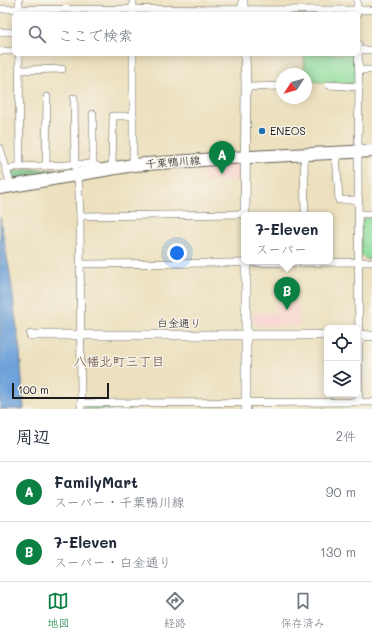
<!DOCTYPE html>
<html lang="ja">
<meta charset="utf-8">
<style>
:root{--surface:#fff;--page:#f2f2f3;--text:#1f2937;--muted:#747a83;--line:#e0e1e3;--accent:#0b8043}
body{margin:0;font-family:Mali,"Klee One",sans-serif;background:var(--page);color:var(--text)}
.controls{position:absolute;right:12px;bottom:12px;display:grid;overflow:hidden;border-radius:6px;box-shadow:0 2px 10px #0003}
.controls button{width:36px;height:36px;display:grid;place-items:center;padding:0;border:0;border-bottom:1px solid var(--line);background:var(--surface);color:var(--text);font:20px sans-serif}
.compass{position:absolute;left:276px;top:68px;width:36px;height:36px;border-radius:50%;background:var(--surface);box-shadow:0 2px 10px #0003;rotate:234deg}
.scale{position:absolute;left:12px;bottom:10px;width:97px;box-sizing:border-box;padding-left:4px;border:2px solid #1c1c1c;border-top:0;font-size:11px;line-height:14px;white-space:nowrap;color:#1c1c1c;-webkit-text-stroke:3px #f7f3e8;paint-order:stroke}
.you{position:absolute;left:177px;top:253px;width:14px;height:14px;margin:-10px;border:3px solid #fff;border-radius:50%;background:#1a73e8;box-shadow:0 0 0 6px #1a73e833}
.badge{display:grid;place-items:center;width:26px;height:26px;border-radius:50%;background:var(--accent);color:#fff;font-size:13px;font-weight:700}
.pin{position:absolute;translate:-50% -33px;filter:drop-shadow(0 1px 2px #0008)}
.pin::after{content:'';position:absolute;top:21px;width:14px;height:12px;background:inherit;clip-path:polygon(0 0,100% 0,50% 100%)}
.popup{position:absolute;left:241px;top:212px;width:92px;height:52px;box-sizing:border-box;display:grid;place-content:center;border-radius:6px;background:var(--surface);filter:drop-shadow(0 1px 3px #0005);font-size:13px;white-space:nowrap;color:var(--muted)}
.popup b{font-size:15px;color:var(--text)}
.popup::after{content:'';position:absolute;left:50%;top:100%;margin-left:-8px;border:8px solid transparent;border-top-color:var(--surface)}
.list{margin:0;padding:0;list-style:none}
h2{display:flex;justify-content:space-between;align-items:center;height:52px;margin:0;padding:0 16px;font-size:17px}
h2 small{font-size:13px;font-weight:400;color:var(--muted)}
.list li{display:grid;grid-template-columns:26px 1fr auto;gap:12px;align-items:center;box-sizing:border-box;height:60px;padding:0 16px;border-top:1px solid var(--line)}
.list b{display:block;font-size:15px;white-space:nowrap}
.list p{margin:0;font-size:13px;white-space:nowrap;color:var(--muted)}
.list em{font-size:13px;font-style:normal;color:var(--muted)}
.icon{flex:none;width:22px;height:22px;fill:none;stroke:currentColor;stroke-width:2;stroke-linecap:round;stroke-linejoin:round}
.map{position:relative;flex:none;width:372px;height:409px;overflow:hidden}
.search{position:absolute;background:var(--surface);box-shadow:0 2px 10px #0003;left:12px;right:12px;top:12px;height:44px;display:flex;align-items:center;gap:10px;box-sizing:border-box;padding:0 14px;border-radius:6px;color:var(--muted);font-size:15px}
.sheet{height:172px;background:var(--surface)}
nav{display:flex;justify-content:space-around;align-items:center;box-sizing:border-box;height:56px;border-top:1px solid var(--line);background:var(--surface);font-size:11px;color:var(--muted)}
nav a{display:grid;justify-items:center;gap:2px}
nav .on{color:var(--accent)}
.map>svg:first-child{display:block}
.built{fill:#f7d0cb}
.green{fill:#8ede9d;stroke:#557d5c}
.forest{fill:#72bd84;stroke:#476c50}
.water{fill:#6ea2da;stroke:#455f7b}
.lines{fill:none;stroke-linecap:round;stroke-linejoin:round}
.minor-casing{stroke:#656155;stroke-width:8}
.tertiary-casing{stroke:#656155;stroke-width:10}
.primary-casing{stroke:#656155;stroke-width:14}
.minor{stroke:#fff;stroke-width:7}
.tertiary{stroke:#fff;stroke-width:9}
.primary{stroke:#fff;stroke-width:12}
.poi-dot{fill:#1f6fb2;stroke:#f7f3e8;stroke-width:1.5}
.labels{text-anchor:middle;stroke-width:3;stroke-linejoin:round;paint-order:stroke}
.poi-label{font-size:11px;fill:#1c1c1c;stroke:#f7f3e8;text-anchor:start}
.street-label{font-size:11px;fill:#1c1c1c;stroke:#f7f3e8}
.quarter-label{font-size:13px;fill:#63473c;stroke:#f7f3e8}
</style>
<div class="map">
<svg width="372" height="409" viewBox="0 0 372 409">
<rect width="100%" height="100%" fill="#f7f3e8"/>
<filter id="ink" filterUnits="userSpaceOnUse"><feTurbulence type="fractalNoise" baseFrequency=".025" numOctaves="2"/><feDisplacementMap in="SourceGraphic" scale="8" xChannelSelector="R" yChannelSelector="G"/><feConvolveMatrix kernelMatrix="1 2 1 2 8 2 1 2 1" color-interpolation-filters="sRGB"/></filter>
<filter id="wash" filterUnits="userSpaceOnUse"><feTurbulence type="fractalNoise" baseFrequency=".012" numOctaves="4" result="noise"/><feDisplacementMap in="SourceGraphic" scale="16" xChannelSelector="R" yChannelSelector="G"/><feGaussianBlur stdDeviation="0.9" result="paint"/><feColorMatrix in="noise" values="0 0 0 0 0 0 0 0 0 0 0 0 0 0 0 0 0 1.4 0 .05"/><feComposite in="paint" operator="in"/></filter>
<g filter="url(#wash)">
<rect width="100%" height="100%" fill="#ece0be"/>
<g class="built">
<path d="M 235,164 L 240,168 L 239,181 L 204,181 L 204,165 Z"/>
<path d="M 275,304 L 299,304 L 299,326 L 259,326 L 252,320 L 252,313 L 275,313 Z"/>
</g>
<g class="green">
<path d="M 304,54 L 356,54 L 357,84 L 306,81 L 306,74 L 305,74 Z"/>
<path d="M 367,217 L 372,217 L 372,259 L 366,259 L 361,255 L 361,221 Z"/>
<path d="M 86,406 L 129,406 L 131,409 L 84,409 Z"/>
</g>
<path class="forest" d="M 27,169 L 70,170 L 12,180 L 9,173 L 11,172 Z"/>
<path class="water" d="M 0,217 L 10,274 L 20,352 L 24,409 L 0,409 Z"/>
</g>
<g filter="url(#ink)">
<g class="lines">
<defs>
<g id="minor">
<path d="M 19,0 L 19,14"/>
<path d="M 357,0 L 357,14"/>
<path d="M 0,9 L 372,10"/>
<path d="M 133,14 L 133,0"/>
<path d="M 0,32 L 14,32"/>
<path d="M 358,44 L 359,87 L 358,146 L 359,402"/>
<path d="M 358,50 L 372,50"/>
<path d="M 0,51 L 14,51"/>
<path d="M 19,54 L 20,167"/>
<path d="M 20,70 L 62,69"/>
<path d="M 359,70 L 372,70"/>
<path d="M 329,85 L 359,87"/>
<path d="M 246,87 L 282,86"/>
<path d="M 74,98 L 75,166"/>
<path d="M 93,114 L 93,162 L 94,165"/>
<path d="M 0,148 L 11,186"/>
<path d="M 336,154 L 339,200 L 359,200"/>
<path d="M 304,155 L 305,215"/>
<path d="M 133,165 L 133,54"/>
<path d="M 46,166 L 47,97"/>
<path d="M 112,168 L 113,116 L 133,116"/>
<path d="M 6,170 L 15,167 L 90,164 L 97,166 L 102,170"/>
<path d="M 78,174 L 80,216 L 81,409"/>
<path d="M 359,214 L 372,214"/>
<path d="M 80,216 L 245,214"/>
<path d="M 80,264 L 372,262"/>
<path d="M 81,403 L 372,402"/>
</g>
<g id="tertiary">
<path d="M 243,0 L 243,14"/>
<path d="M 245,54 L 246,87 L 245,215"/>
<path d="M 246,261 L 246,409"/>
<path d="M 31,335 L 327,335"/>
<path d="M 357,335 L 372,336"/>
</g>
<path id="primary" d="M 0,188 L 133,165 L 229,158 L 372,151"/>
</defs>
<use href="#minor" class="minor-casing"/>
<use href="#tertiary" class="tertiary-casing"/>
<use href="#primary" class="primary-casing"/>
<use href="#minor" class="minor"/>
<use href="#tertiary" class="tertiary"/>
<use href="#primary" class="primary"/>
</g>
</g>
<circle class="poi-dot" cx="262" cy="131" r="4"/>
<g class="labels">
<g class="poi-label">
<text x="270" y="135">ENEOS</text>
</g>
<g class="street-label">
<text transform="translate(173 162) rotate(-4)" y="4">千葉鴨川線</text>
<text x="179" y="327">白金通り</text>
</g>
<g class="quarter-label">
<text x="119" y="366">八幡北町三丁目</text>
</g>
</g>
</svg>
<div class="controls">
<button><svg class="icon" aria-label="locate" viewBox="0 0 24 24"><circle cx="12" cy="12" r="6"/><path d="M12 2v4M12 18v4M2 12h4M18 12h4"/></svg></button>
<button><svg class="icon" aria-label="layers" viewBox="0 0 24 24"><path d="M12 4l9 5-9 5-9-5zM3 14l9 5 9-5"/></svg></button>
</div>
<svg class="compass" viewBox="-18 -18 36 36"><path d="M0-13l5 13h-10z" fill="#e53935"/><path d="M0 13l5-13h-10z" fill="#747a83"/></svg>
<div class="scale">100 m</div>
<div class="you"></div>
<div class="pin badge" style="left:222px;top:174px">A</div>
<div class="pin badge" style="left:287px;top:310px">B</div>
<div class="popup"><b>7-Eleven</b>スーパー</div>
<div class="search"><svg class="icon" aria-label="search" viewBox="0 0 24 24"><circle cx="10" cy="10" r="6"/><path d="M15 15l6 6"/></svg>ここで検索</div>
</div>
<section class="sheet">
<h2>周辺<small>2件</small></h2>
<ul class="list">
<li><span class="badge">A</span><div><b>FamilyMart</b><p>スーパー · 千葉鴨川線</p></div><em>90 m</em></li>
<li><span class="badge">B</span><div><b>7-Eleven</b><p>スーパー · 白金通り</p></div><em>130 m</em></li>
</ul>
</section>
<nav>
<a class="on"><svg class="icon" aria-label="map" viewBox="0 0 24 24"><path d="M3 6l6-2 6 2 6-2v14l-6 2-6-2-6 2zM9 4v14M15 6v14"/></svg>地図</a>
<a><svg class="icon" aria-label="directions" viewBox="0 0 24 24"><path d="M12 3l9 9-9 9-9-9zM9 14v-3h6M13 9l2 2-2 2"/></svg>経路</a>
<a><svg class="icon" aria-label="saved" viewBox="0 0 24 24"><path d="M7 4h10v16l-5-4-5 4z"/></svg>保存済み</a>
</nav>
